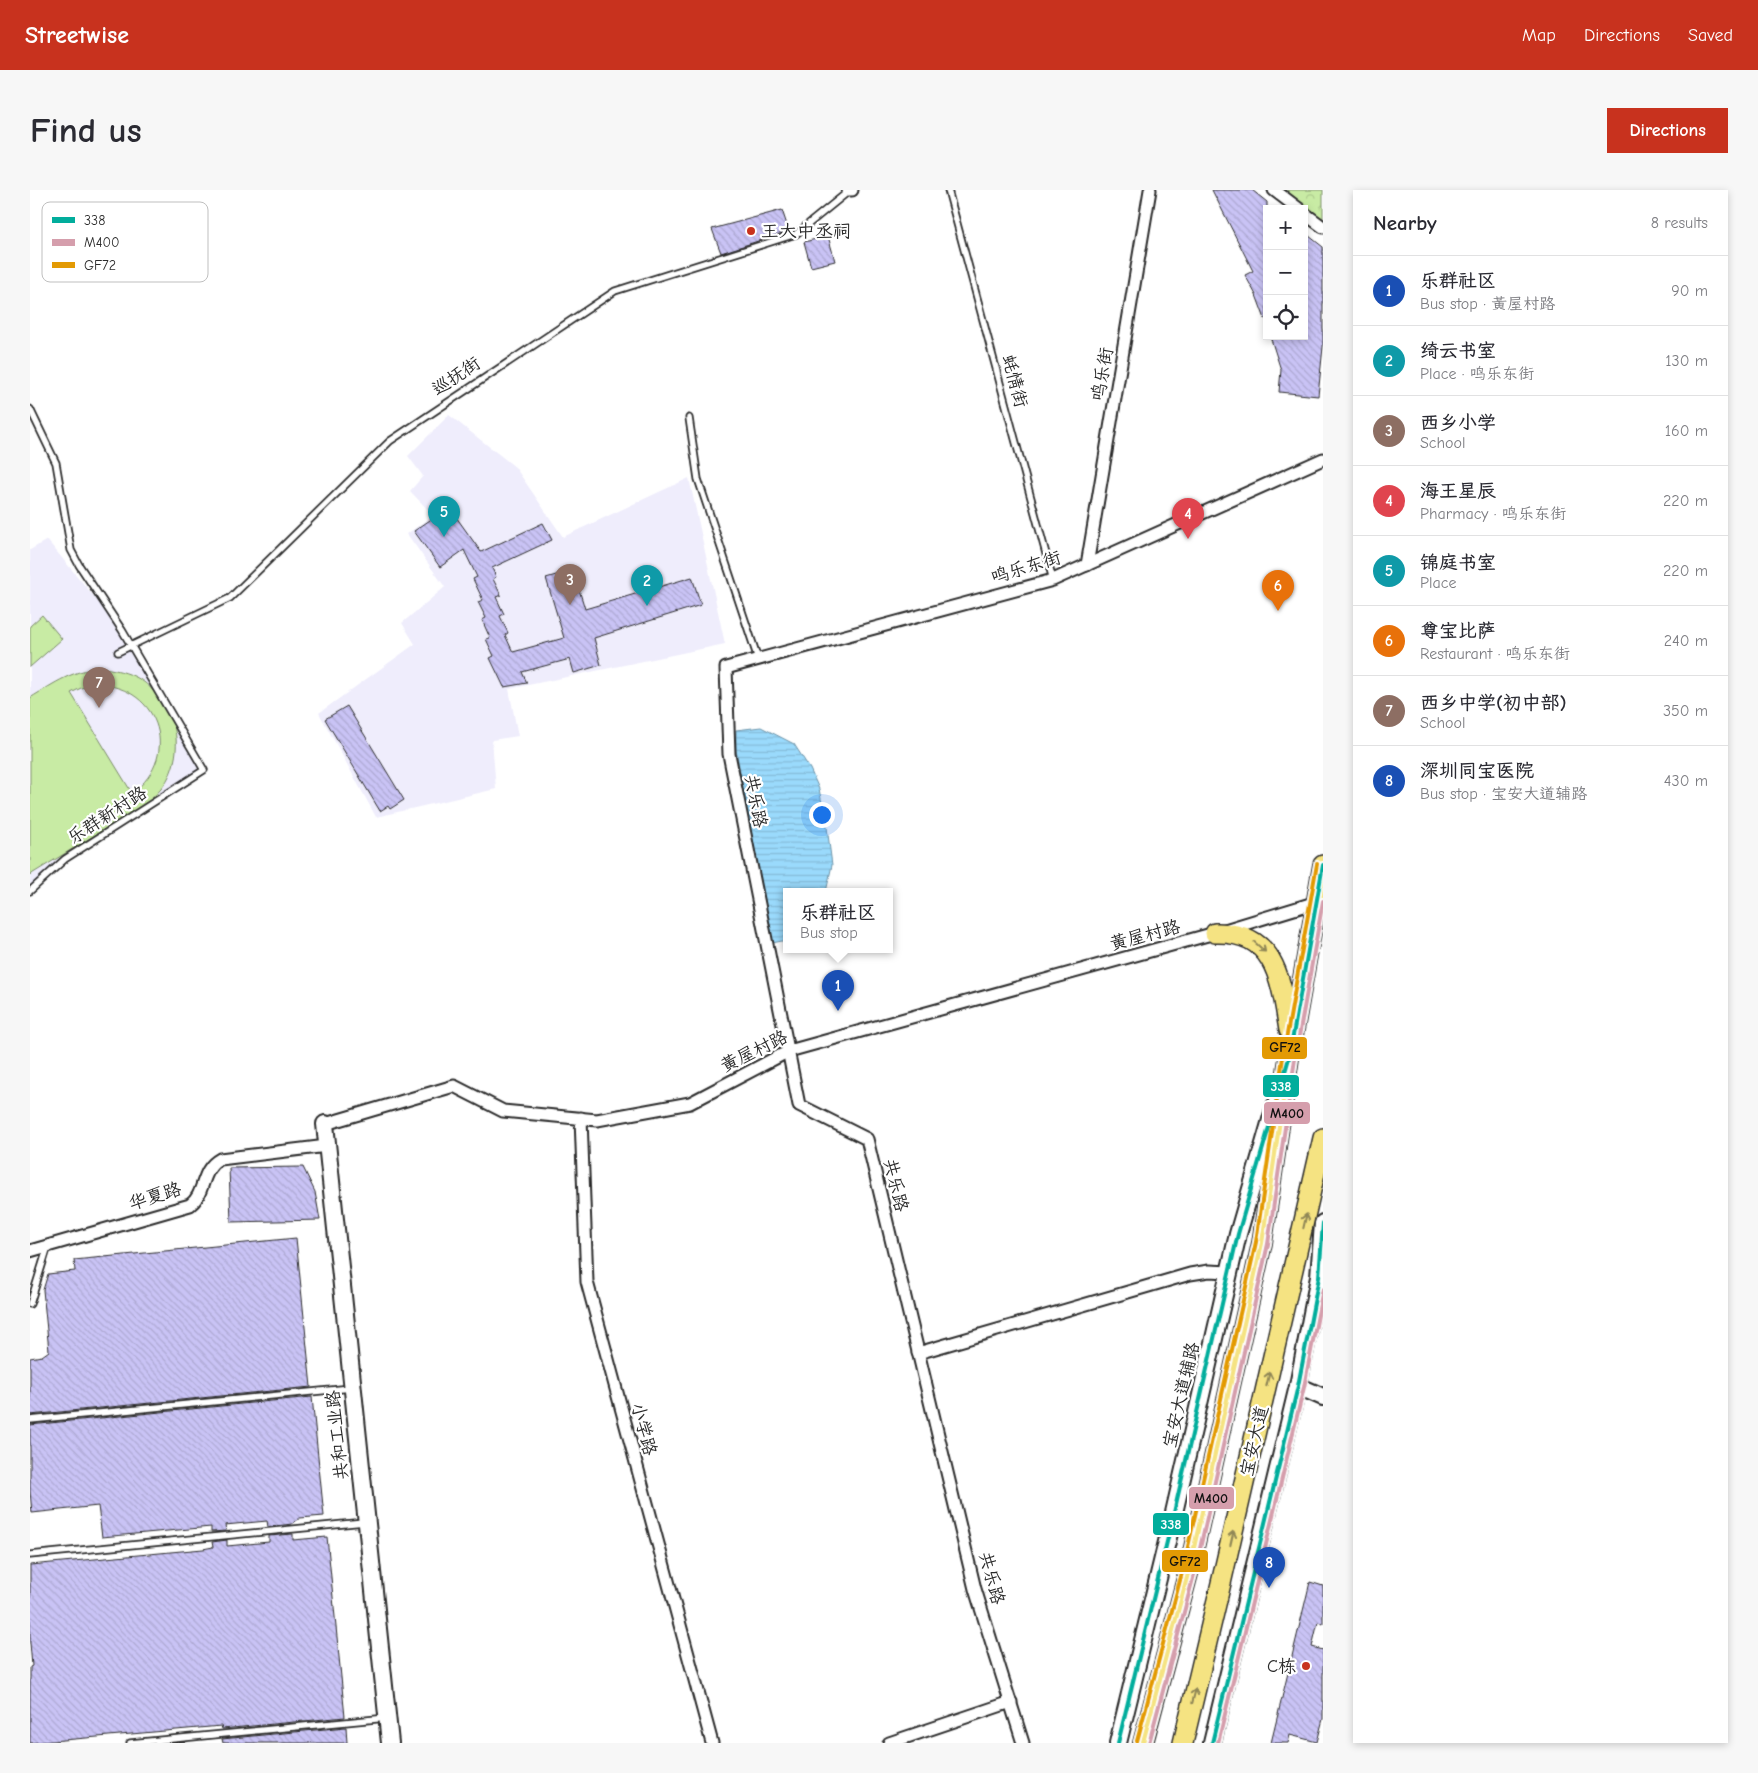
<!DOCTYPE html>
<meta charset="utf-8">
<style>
:root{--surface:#fff;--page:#f7f7f7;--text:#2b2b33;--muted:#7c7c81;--line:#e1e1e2;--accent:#c8321e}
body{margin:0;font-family:"Comic Neue","LXGW WenKai TC",sans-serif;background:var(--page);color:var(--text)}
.controls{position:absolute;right:15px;top:15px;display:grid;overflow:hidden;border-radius:0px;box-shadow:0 2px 8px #0003}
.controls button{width:45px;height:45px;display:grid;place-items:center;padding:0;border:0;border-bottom:1px solid var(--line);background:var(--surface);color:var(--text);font:25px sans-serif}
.you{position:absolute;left:791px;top:624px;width:18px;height:18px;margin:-12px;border:4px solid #fff;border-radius:50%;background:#1a73e8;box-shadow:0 0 0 8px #1a73e833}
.badge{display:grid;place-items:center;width:32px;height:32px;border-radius:50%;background:var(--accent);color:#fff;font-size:16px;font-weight:700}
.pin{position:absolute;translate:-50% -41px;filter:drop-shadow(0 1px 2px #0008)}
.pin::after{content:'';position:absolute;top:26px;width:18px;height:15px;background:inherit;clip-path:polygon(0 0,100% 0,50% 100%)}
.popup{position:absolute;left:753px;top:698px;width:110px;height:65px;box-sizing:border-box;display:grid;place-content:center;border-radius:0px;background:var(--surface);filter:drop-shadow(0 1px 4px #0005);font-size:16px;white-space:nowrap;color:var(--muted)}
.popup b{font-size:19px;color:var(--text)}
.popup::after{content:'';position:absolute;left:50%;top:100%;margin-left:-10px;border:10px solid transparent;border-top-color:var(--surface)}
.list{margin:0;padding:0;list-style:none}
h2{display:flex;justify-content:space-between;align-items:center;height:65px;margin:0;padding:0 20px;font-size:21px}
h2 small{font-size:16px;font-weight:400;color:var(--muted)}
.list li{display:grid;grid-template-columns:32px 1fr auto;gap:15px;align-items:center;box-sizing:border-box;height:70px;padding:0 20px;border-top:1px solid var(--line)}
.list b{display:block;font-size:19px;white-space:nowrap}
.list p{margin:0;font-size:16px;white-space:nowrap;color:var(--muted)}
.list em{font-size:16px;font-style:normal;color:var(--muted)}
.icon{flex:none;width:28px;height:28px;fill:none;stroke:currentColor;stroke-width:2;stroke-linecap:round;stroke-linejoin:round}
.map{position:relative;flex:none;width:1293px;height:1553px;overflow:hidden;border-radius:0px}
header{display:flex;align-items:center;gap:30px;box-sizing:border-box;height:70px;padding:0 25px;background:var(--accent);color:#fff}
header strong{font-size:24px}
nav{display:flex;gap:28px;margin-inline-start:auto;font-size:18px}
.intro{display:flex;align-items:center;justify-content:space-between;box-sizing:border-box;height:120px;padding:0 30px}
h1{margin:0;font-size:35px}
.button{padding:12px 22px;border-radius:0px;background:var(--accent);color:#fff;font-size:18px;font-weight:700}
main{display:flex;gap:30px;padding:0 30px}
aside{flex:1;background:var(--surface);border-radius:0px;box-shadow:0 2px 8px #0003}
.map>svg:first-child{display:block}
.built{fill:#efedfc}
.forest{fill:url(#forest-crowns);stroke:#7a8b68}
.garden{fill:#c8eba4;stroke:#7a8b68;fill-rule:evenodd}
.water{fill:url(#water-rules);stroke:#6e94a8}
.building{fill:url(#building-back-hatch);stroke:#2b2b2b}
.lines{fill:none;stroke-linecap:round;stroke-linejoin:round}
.lane-casing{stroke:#2b2b2b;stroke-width:9}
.street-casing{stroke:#2b2b2b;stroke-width:15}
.secondary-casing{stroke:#2b2b2b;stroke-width:20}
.primary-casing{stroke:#2b2b2b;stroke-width:22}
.lane{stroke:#fff;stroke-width:5.5}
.street{stroke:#fff;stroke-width:11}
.secondary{stroke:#fff;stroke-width:16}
.primary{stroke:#f5e382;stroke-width:19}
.bus-1-casing{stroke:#fff;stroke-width:8}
.bus-2-casing{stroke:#fff;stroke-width:8}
.bus-3-casing{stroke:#fff;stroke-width:8}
.bus-1{stroke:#01ad9c;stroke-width:4}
.bus-2{stroke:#d59eac;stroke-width:4}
.bus-3{stroke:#e39a04;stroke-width:4}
.oneway{stroke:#908756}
.poi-dot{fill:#c8321e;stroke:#fff;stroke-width:2}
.labels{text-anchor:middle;stroke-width:4.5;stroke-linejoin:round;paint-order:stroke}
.poi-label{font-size:18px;fill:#2b2b2b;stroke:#fff;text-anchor:start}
.street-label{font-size:18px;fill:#2b2b2b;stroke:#fff}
.key{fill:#fff;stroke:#bfbfbf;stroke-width:1}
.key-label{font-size:14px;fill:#2b2b2b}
.line-badge{stroke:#fff;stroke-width:2}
.badge-label{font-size:14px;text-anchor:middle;font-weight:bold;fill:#fff}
.pale-badge-label{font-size:14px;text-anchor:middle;font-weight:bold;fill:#111}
</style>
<header>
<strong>Streetwise</strong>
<nav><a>Map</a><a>Directions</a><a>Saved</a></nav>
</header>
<div class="intro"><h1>Find us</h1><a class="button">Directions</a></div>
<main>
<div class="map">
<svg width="1293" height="1553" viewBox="0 0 1293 1553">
<defs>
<pattern id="forest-crowns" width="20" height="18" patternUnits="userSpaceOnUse" patternTransform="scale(1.25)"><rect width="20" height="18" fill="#c8eba4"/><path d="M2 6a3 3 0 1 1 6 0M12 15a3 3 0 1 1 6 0" fill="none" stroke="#acca8d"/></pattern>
<pattern id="water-rules" width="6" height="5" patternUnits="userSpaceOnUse" patternTransform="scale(1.25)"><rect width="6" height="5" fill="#9adafc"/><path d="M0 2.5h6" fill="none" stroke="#85bbd8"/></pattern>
<pattern id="building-back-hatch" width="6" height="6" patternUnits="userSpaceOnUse" patternTransform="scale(1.25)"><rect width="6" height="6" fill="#c9c3f5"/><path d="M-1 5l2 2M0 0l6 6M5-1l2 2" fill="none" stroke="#ada8d2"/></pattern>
</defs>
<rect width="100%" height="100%" fill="#fff"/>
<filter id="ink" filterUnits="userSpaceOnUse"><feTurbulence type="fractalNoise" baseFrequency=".02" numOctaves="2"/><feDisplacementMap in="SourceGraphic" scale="10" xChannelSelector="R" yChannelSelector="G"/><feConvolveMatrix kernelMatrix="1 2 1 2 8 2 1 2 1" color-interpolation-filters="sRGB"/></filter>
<g filter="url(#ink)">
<g class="built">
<path d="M 419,225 L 485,277 L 533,347 L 659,288 L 695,454 L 479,499 L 488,546 L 462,550 L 466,599 L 346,627 L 289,523 L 385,454 L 372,433 L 415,397 L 377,344 L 403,325 L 380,301 L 393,286 L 378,266 Z"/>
<path d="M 17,350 L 92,440 L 174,580 L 35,669 L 0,701 L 0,360 Z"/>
</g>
<path class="forest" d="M 1253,0 L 1293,0 L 1293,29 Z"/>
<g class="garden">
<path d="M 12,425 L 32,449 L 0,477 L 0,436 Z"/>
<path d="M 74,478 C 107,483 120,492 137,520 C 152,544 148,578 131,599 C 117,616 97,626 78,637 C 52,653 26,669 0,685 L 0,508 C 25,493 43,479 74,478 ZM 62,495 C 127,491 154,565 102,603 L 41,503 L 51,498 Z"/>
</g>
<path class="water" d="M 731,537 L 764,554 L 780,579 L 789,599 L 797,637 L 802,675 L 796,702 L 757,702 L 757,750 L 742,753 L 706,560 L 706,540 Z"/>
<g class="building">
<path d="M 1182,0 L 1222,0 L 1237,12 L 1237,129 L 1235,129 L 1226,105 L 1215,85 L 1223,81 Z"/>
<path d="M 752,20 L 759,41 L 691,63 L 682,39 Z"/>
<path d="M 1274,42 L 1293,57 L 1293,157 L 1288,206 L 1249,202 L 1251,180 L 1240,146 L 1274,146 Z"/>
<path d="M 798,46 L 805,71 L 781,77 L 774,52 Z"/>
<path d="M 419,317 L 451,362 L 513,333 L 522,350 L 462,378 L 466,387 L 463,389 L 471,405 L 466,407 L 474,424 L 470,426 L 478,443 L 475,445 L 483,462 L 534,448 L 516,388 L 543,380 L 555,419 L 662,387 L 671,415 L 564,448 L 571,475 L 544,483 L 540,469 L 492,482 L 497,493 L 474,497 L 460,468 L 464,466 L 456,449 L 460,448 L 452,430 L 456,428 L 448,412 L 453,410 L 443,389 L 447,387 L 434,360 L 410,377 L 384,341 Z"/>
<path d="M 317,516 L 374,610 L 360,619 L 358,616 L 350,621 L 295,529 Z"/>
<path d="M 273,977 L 285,1002 L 290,1030 L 201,1032 L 199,978 Z"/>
<path d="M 266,1048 L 281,1197 L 0,1225 L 0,1168 L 12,1166 L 19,1161 L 13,1100 L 18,1084 L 45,1081 L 44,1070 Z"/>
<path d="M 282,1207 L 294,1326 L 270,1328 L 262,1334 L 238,1337 L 237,1331 L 195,1335 L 196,1341 L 181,1342 L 181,1337 L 72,1347 L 68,1316 L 2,1323 L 0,1301 L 0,1235 Z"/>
<path d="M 263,1344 L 263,1350 L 297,1347 L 315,1527 L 192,1539 L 191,1536 L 0,1553 L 0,1477 L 2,1476 L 0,1453 L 0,1375 L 173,1359 L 183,1357 L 182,1352 L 197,1350 L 197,1356 L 239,1352 L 239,1346 Z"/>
<path d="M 1280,1392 L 1293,1396 L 1293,1434 L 1288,1432 L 1282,1457 L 1293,1460 L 1293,1529 L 1287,1552 L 1260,1545 L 1258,1553 L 1241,1553 Z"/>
<path d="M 316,1537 L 317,1553 L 193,1553 L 192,1549 Z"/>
</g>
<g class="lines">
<defs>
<g id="lane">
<path d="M 918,0 L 1023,390"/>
<path d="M 0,219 L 26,273 L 41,360 L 49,375 L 92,440 L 174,580 L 35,669 L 0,701"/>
<path d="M 659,228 L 668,289 L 728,469"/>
<path d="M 88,462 L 200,408 L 360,251 L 585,101 L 766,44 L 819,1"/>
<path d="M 0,1114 L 18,1056"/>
<path d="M 0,1230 L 321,1198"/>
<path d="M 0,1365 L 334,1332"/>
<path d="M 100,1553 L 357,1528"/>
</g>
<g id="street">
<path d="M 818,0 L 822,0"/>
<path d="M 1244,0 L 1269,19"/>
<path d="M 1274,23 L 1293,37"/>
<path d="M 1057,375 L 1120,0"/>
<path d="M 551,928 L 557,1092 L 682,1553"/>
<path d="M 295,934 L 424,896 L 473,921 L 567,930 L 660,913 L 759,861 L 1185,743 L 1287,712"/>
<path d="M 0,1061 L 160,1015 C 176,1003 170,980 190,969 L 297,956"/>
<path d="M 888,1163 L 1160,1084 L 1179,1081 L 1200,1082"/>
<path d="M 859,1553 L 981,1512"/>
<path d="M 993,1553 L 945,1399 L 837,949 L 769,915 L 699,564 L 696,478 L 1023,390 L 1293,269"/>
</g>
<g id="secondary">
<path d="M 295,934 L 360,1553"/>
<path d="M 1268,1196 L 1293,1207"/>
<path d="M 1088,1553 L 1143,1327 L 1208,1044 L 1245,916"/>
<path d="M 1182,1553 L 1268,1196 L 1289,1087 L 1293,1033"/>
</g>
<g id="primary">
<path d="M 1185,743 C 1247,741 1251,792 1259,840"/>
<path d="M 1113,1553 L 1159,1380 L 1232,1053 L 1259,868 L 1293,675"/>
<path d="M 1153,1553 L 1192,1389 L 1293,948"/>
</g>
</defs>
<use href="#lane" class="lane-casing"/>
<use href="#street" class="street-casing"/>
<use href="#secondary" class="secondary-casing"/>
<use href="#primary" class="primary-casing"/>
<use href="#lane" class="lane"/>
<use href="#street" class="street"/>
<use href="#secondary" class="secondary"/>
<use href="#primary" class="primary"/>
<defs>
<g id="bus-1">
<path d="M 1088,1553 L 1143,1327 L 1208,1044 L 1259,868 L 1293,675"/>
<path d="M 1182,1553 L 1268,1196 L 1289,1087 L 1293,1033"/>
</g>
<g id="bus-2">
<path d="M 1119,1553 L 1165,1381 L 1238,1054 L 1265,869 L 1293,711"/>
<path d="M 1188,1553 L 1274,1197 L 1293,1099"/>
</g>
<path id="bus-3" d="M 1107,1551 L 1153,1379 L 1226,1052 L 1253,867 L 1287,674"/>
</defs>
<use href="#bus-1" class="bus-1-casing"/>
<use href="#bus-2" class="bus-2-casing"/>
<use href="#bus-3" class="bus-3-casing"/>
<use href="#bus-1" class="bus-1"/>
<use href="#bus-2" class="bus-2"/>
<use href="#bus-3" class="bus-3"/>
</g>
<defs><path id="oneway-shaft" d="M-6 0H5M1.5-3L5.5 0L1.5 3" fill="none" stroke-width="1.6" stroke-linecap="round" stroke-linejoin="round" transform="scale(1.25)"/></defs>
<g class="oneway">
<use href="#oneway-shaft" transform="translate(1230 757) rotate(42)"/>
<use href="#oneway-shaft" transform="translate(1275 1031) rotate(-77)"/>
<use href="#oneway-shaft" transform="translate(1238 1189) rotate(-77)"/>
<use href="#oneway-shaft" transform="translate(1202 1348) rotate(-77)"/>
<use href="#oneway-shaft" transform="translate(1164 1506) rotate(-76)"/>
</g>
</g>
<g class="poi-dot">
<circle cx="721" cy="41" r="5"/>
<circle cx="1276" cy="1476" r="5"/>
</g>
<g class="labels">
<g class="poi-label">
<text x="731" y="47">王大中丞祠</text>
<text x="1266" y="1482" text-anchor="end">C栋</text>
</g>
<g class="street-label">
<text transform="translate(1072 184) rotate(-80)" y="6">鸣乐街</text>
<text transform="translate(426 186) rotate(-34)" y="6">巡抚街</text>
<text transform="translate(985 191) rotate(75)" y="6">蚝情街</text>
<text transform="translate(996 377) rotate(-17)" y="6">鸣乐东街</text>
<text transform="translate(726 611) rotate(79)" y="6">共乐路</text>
<text transform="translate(77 625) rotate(-33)" y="6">乐群新村路</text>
<text transform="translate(1115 745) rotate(-15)" y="6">黄屋村路</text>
<text transform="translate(724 861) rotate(-26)" y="6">黄屋村路</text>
<text transform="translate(866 995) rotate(76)" y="6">共乐路</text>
<text transform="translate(125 1006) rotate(-17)" y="6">华夏路</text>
<text transform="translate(1151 1205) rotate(-77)" y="6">宝安大道辅路</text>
<text transform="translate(614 1239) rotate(75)" y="6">小学路</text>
<text transform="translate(307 1245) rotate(-96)" y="6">共和工业路</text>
<text transform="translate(1224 1251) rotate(-77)" y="6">宝安大道</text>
<text transform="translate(962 1388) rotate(75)" y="6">共乐路</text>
</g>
</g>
<rect x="12" y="12" width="166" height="80" rx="8" class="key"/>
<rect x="22" y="27" width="23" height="6" fill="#01ad9c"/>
<rect x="22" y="49" width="23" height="7" fill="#d59eac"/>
<rect x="22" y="72" width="23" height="6" fill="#e39a04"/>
<g class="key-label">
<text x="54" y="35">338</text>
<text x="54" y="57">M400</text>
<text x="54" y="80">GF72</text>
</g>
<g class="line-badge">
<rect x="1231" y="846" width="47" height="24" rx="5" fill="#e39a04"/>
<rect x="1232" y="884" width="38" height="24" rx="5" fill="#01ad9c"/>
<rect x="1233" y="911" width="48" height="24" rx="5" fill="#d59eac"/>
<rect x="1158" y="1296" width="47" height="24" rx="5" fill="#d59eac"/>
<rect x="1122" y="1322" width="38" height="24" rx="5" fill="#01ad9c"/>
<rect x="1131" y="1359" width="48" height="24" rx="5" fill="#e39a04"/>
</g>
<g class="badge-label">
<text x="1251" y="901">338</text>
<text x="1141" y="1339">338</text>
</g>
<g class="pale-badge-label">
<text x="1255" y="862">GF72</text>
<text x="1257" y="928">M400</text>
<text x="1181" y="1313">M400</text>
<text x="1155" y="1376">GF72</text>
</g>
</svg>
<div class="controls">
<button>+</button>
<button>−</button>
<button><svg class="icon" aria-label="locate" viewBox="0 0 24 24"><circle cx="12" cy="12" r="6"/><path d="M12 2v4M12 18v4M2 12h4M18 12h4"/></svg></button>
</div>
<div class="you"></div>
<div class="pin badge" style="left:808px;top:821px;background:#1a4fb4">1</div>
<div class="popup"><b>乐群社区</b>Bus stop</div>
<div class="pin badge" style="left:617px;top:416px;background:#0f9aa8">2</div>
<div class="pin badge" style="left:540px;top:415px;background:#8d6e63">3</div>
<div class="pin badge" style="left:1158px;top:349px;background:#e0444e">4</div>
<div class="pin badge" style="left:414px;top:347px;background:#0f9aa8">5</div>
<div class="pin badge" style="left:1248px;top:421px;background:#e8710a">6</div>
<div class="pin badge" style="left:69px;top:518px;background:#8d6e63">7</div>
<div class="pin badge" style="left:1239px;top:1398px;background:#1a4fb4">8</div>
</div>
<aside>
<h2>Nearby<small>8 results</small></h2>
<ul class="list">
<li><span class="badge" style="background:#1a4fb4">1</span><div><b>乐群社区</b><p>Bus stop · 黄屋村路</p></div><em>90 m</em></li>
<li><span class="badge" style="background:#0f9aa8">2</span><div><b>绮云书室</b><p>Place · 鸣乐东街</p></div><em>130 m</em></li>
<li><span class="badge" style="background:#8d6e63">3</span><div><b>西乡小学</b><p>School</p></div><em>160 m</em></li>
<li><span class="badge" style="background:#e0444e">4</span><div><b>海王星辰</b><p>Pharmacy · 鸣乐东街</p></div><em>220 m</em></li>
<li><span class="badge" style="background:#0f9aa8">5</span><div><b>锦庭书室</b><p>Place</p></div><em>220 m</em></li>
<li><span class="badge" style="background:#e8710a">6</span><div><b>尊宝比萨</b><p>Restaurant · 鸣乐东街</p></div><em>240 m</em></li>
<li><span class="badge" style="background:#8d6e63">7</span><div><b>西乡中学(初中部)</b><p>School</p></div><em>350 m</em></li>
<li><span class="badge" style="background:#1a4fb4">8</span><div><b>深圳同宝医院</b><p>Bus stop · 宝安大道辅路</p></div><em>430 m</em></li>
</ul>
</aside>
</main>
